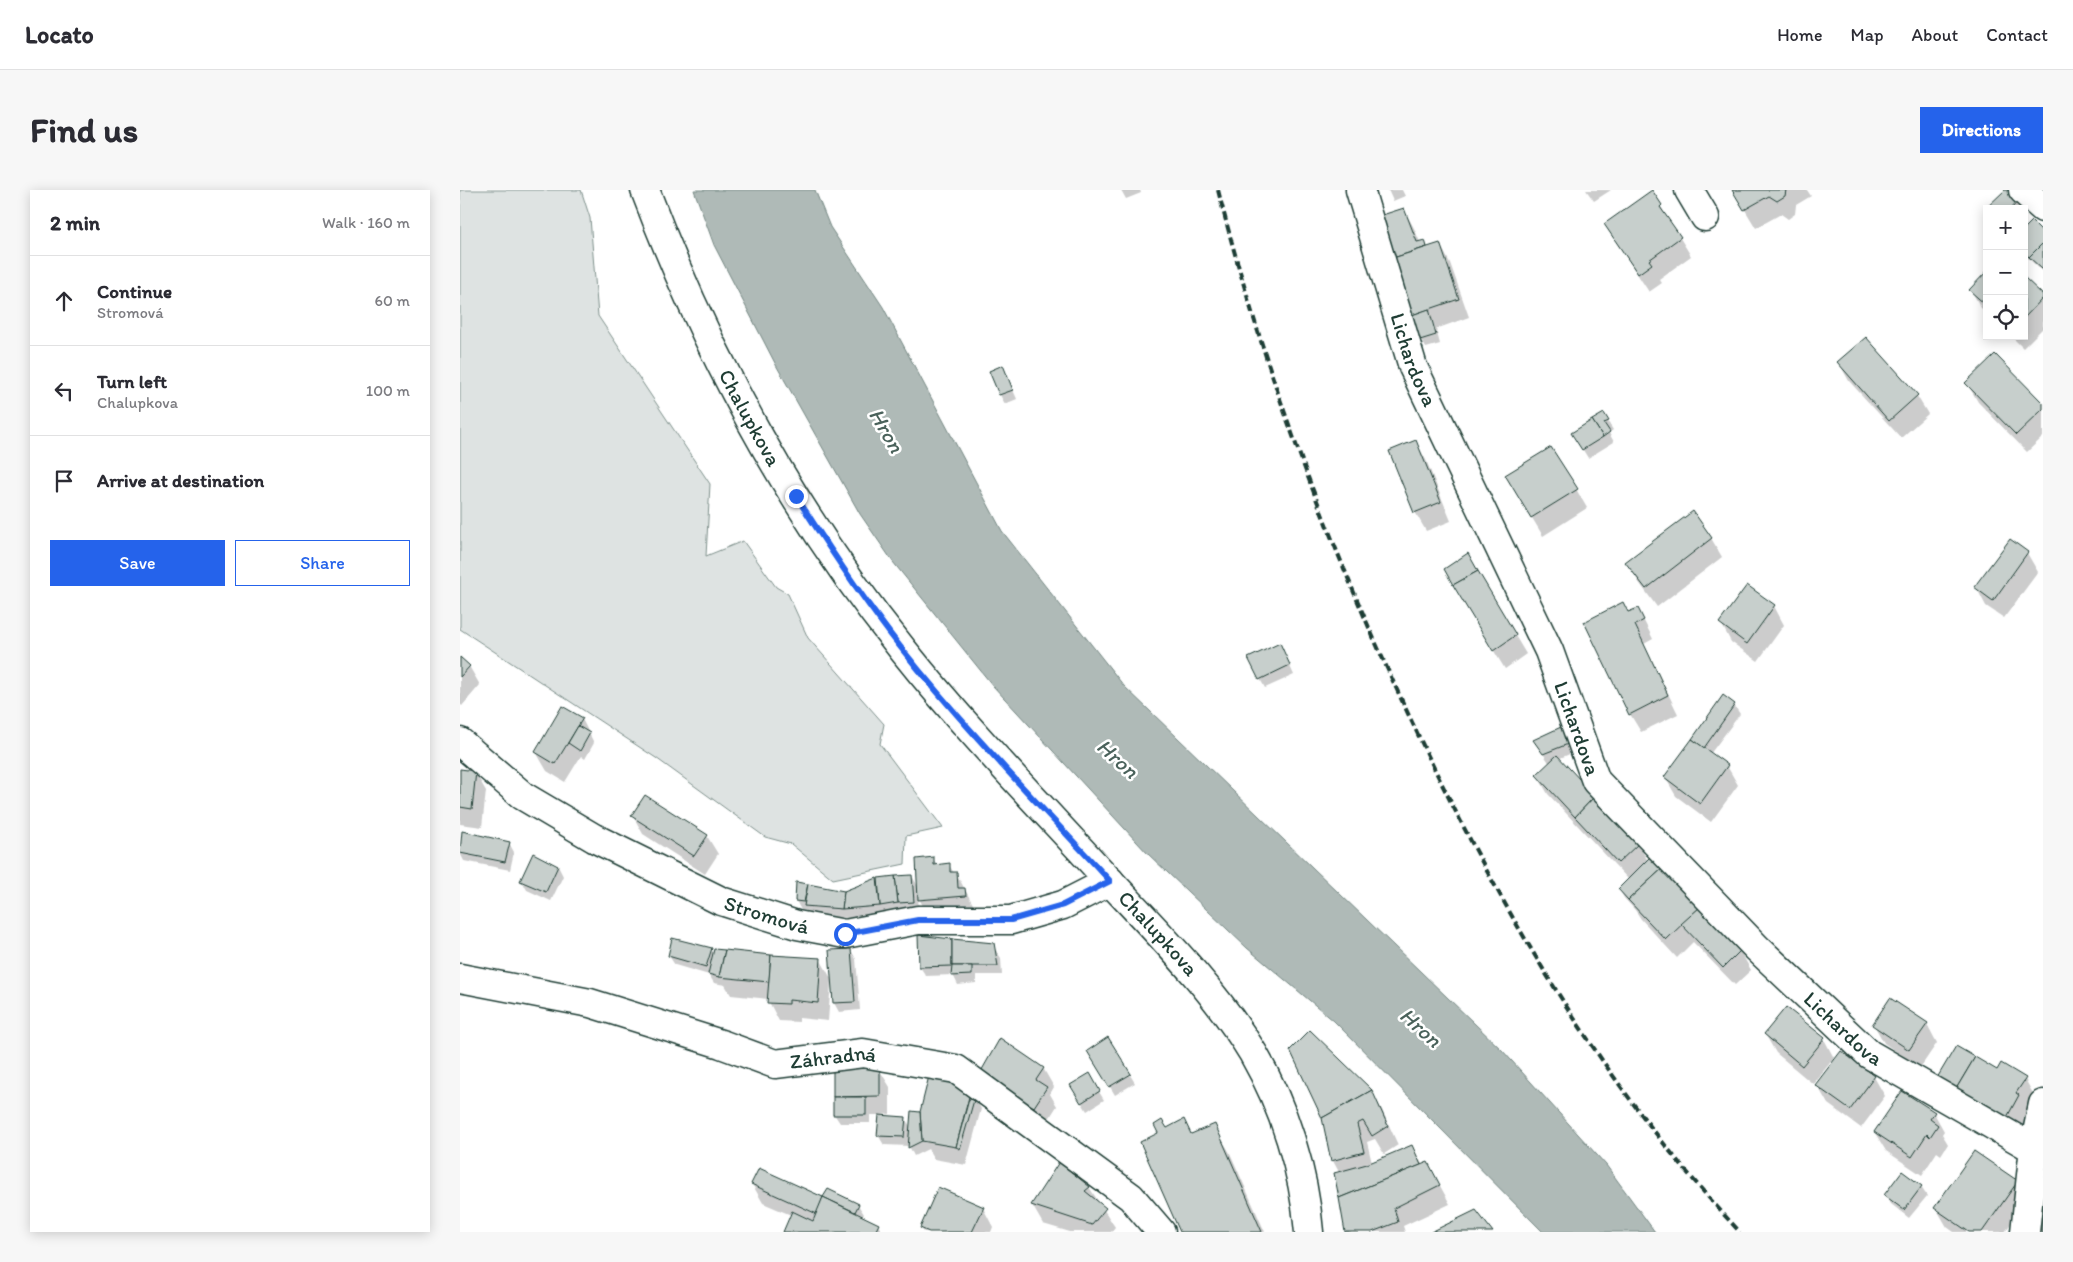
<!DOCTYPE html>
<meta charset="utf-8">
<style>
:root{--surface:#fff;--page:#f7f7f7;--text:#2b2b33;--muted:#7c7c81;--line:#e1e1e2;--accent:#2563eb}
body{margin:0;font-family:Itim,sans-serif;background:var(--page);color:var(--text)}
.controls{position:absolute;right:15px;top:15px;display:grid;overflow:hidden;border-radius:0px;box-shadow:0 2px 12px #0003}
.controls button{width:45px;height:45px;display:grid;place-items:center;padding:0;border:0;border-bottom:1px solid var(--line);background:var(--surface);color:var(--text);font:25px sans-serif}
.stop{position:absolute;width:15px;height:15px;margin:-11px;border:4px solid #2563eb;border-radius:50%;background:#fff}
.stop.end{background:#2563eb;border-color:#fff;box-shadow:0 1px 5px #0008}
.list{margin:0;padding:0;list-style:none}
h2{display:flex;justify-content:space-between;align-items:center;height:65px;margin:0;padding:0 20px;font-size:21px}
h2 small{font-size:16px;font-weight:400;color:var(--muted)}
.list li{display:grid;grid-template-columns:32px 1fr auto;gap:15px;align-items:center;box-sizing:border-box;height:90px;padding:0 20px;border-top:1px solid var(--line)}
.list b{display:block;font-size:19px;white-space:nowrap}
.list p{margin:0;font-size:16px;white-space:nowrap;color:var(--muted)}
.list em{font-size:16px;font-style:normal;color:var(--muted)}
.actions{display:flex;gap:10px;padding:15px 20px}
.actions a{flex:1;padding:11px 0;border:1px solid var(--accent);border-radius:0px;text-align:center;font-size:18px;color:var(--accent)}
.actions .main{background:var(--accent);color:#fff}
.icon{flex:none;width:28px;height:28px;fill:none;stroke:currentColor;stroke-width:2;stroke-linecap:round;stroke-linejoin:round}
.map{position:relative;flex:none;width:1583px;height:1042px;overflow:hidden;border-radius:0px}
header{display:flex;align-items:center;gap:30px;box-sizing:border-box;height:70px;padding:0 25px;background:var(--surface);border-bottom:1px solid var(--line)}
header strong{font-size:24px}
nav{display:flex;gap:28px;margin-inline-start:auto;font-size:18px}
.intro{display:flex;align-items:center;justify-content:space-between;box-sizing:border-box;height:120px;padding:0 30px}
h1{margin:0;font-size:35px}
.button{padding:12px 22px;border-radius:0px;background:var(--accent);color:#fff;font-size:18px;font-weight:700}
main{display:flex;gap:30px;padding:0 30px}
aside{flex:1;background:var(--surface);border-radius:0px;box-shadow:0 2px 12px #0003}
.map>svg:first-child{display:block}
.green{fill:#dee3e2;stroke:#7e908b}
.water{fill:#afbab7;stroke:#758883}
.shadow{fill:#0003}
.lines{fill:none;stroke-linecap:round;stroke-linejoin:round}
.stream{stroke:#758883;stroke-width:10}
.building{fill:#c7cfcc;stroke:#1f3d34}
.street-casing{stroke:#1f3d34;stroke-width:31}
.primary-casing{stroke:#1f3d34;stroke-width:31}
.street{stroke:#fff;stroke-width:28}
.primary{stroke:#fff;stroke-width:28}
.rail{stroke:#1f3d34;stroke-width:4;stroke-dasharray:8 4;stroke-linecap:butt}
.route{stroke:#2563eb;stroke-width:6}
.labels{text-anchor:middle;stroke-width:5;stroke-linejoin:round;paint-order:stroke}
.street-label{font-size:21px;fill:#1f3d34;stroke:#fff}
.water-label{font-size:22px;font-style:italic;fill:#4a625b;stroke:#fff}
</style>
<header>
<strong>Locato</strong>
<nav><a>Home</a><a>Map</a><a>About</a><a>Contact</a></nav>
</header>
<div class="intro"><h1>Find us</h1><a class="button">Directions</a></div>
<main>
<aside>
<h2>2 min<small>Walk · 160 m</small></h2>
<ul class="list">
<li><svg class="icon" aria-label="ahead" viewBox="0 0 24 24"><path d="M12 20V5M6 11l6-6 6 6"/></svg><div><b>Continue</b><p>Stromová</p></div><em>60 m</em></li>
<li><svg class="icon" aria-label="left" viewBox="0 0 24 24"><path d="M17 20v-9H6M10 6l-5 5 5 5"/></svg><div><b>Turn left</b><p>Chalupkova</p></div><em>100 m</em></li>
<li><svg class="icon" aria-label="arrive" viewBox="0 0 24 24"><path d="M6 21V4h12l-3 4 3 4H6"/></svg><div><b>Arrive at destination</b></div></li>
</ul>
<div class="actions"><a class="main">Save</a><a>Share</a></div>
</aside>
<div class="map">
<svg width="1583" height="1042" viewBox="0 0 1583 1042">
<rect width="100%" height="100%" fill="#fff"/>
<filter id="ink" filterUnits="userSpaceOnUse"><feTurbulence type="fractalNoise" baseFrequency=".02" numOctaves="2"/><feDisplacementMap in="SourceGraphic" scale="10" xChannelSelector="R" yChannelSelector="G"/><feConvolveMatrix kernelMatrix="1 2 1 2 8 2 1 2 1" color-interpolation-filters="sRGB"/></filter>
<g filter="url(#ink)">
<path class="green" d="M 0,0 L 121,0 L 130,28 L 138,126 L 250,294 L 246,366 L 283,351 L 316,397 L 328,404 L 348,448 L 424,534 L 420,554 L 483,638 L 446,646 L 445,674 L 373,689 L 331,654 L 305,647 L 196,568 L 0,439 Z"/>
<path class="water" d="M 234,0 L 355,0 L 370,37 L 423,117 L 542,341 L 664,496 L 1042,860 L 1146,975 L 1195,1042 L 1083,1042 L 874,831 L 787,758 L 688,664 L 533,496 L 433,372 L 400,324 L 316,175 L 254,55 Z"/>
<g class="shadow">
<path d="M 661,0 L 680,0 L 681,3 L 666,9 Z"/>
<path d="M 928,0 L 942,0 L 945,6 L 933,11 Z"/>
<path d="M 1126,0 L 1151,0 L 1134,11 Z"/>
<path d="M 1273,0 L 1347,0 L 1351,6 L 1336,15 L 1335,24 L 1328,29 L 1321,24 L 1296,38 Z"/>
<path d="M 1546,0 L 1550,0 L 1564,19 L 1527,19 Z"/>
<path d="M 1192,2 L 1231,66 L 1199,89 L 1202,93 L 1189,102 L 1157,53 Z"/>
<path d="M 944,20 L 954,38 L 960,52 L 964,51 L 968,58 L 980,54 L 990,73 L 1009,127 L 976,139 L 980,154 L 966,158 L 961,149 L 920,27 Z"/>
<path d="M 1564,41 L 1583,43 L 1583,82 L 1564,64 Z"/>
<path d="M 1527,83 L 1527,123 L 1521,118 L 1511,100 Z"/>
<path d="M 1564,89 L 1583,107 L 1583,138 L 1563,158 L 1551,146 L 1564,146 Z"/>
<path d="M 1406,149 L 1457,206 L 1468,224 L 1441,248 L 1389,191 L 1379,173 Z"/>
<path d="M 547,186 L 557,209 L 545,214 L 540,205 Z"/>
<path d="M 1507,193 L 1583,215 L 1583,247 L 1567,262 L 1518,212 Z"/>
<path d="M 1143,224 L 1153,240 L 1149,243 L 1154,252 L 1128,268 L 1118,252 Z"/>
<path d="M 956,252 L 966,270 L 991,331 L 966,341 L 955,322 Z"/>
<path d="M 1116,299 L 1127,318 L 1083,346 L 1057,303 Z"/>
<path d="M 1251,348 L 1262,367 L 1197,417 L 1178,391 L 1167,373 Z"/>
<path d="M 1550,350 L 1567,363 L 1578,382 L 1544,428 L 1526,416 L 1516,397 Z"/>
<path d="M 1007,365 L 1066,464 L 1045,479 L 1005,414 Z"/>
<path d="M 1314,416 L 1324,435 L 1298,471 L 1271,452 L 1261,433 Z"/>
<path d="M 1178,419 L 1193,449 L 1184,454 L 1218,524 L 1181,542 L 1170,524 L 1168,423 Z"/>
<path d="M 824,463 L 834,485 L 805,498 L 800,489 Z"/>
<path d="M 0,469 L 9,476 L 20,495 L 2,516 L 0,514 Z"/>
<path d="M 1263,507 L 1274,515 L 1280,524 L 1250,564 L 1267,576 L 1278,595 L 1251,632 L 1216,606 L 1205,587 Z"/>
<path d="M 122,529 L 134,553 L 125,569 L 121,566 L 105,592 L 87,581 L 76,562 Z"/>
<path d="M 1101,539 L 1112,563 L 1098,569 L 1178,654 L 1188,671 L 1202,679 L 1280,761 L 1291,780 L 1275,795 L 1233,752 L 1217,768 L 1181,729 L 1175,720 L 1164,708 L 1159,699 L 1169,690 L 1088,604 L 1077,585 L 1090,574 L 1080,559 Z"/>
<path d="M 0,580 L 15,582 L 26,601 L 22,637 L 0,634 Z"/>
<path d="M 173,626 L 247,646 L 258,664 L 245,684 L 183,644 Z"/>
<path d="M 3,643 L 49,653 L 54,662 L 50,680 L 4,671 L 0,663 Z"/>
<path d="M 473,668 L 477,676 L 489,675 L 494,683 L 496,683 L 515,718 L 470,728 L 458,707 L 459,721 L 388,728 L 350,725 L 348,721 L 341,720 L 336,711 L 337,694 L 385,702 L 418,689 L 452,686 L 459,698 Z"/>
<path d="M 98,676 L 103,686 L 91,711 L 67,700 L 62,691 Z"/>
<path d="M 531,753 L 541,768 L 542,785 L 516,785 L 516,793 L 498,795 L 493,785 L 466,786 L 460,777 Z"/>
<path d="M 251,759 L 254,764 L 255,760 L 360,769 L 372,790 L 391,760 L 396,769 L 400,820 L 379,822 L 374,813 L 372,791 L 371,791 L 368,831 L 339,828 L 339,832 L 319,831 L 309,812 L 309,809 L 271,805 L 265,795 L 254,793 L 249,785 L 215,775 L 209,766 Z"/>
<path d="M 1467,834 L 1477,853 L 1460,878 L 1424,853 L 1414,835 Z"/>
<path d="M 1305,844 L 1364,849 L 1374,868 L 1353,894 L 1316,863 Z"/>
<path d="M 648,849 L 675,893 L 655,905 L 634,870 Z"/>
<path d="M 1381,863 L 1414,887 L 1425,906 L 1401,938 L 1368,914 L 1357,895 Z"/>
<path d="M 583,878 L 594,897 L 590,904 L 597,916 L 585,935 L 521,885 Z"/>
<path d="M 419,879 L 430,897 L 430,924 L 420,925 L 420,927 L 445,928 L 451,938 L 460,923 L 511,900 L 521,919 L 506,975 L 474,969 L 468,959 L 454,966 L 449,956 L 424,955 L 418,945 L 420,925 L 410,925 L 410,933 L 380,933 L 374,924 L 374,906 Z"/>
<path d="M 1537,882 L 1565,889 L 1575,907 L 1567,921 L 1569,924 L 1556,947 L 1508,918 Z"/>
<path d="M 629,885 L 644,910 L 627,921 L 616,904 Z"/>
<path d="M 911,900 L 922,920 L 938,955 L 924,964 L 915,949 L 907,952 L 912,973 L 952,956 L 963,976 L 968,974 L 990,1014 L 943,1036 L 945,1042 L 887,1042 L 879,982 L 873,971 L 866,932 Z"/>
<path d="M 1474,923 L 1484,941 L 1482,944 L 1488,954 L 1481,965 L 1477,962 L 1462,985 L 1426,961 L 1415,943 Z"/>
<path d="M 724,931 L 732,945 L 754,936 L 770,963 L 805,1042 L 722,1042 L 700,943 Z"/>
<path d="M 1557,992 L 1567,1010 L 1545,1042 L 1494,1042 L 1487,1037 L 1476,1018 Z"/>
<path d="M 292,994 L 364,1008 L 368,1001 L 398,1015 L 404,1024 L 402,1027 L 418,1035 L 422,1042 L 324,1042 L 331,1025 L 303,1013 Z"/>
<path d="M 629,997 L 655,1037 L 651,1042 L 610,1042 L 583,1034 L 572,1015 Z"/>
<path d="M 1461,997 L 1467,1006 L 1449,1028 L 1431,1014 L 1426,1005 Z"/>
<path d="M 523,1018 L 533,1037 L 531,1042 L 464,1042 L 461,1038 Z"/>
</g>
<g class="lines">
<path class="stream" d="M 1579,1042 L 1583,1004"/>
</g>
<g class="building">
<path d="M 1192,0 L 1202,15 L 1200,17 L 1221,47 L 1189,70 L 1192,74 L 1178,84 L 1144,34 Z"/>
<path d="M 1272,0 L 1326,0 L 1325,6 L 1317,11 L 1309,6 L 1284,20 Z"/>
<path d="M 1545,0 L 1551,0 L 1560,9 L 1551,19 L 1527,19 L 1527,23 L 1524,20 Z"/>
<path d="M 944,18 L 957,52 L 965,50 L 967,57 L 933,68 L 919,26 Z"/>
<path d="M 1572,31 L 1583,42 L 1583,53 L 1569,67 L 1564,62 L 1564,39 Z"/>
<path d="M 980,53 L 999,109 L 952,125 L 933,68 Z"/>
<path d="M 1583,53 L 1583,80 L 1569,67 Z"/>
<path d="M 1527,81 L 1527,116 L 1509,100 Z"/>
<path d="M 1564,87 L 1583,105 L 1583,108 L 1564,128 Z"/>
<path d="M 969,119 L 976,145 L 960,150 L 952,125 Z"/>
<path d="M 1406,147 L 1458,205 L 1429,231 L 1377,172 Z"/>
<path d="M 1535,164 L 1583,213 L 1583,219 L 1556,245 L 1505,193 Z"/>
<path d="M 543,175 L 553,200 L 539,205 L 529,181 Z"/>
<path d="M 1144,223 L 1149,231 L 1144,233 L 1150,242 L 1143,247 L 1132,230 Z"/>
<path d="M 1132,230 L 1143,247 L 1122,260 L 1111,243 Z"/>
<path d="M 956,250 L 981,312 L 954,323 L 929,261 Z"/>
<path d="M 1091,257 L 1118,299 L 1071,328 L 1045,285 Z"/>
<path d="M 1233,321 L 1252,348 L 1186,399 L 1165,372 Z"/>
<path d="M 1550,349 L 1568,362 L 1533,411 L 1514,397 Z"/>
<path d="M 1008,363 L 1018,381 L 993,395 L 984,379 Z"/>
<path d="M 1018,381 L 1056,445 L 1033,461 L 993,395 Z"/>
<path d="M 1287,395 L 1315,415 L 1287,454 L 1259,433 Z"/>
<path d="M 1163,412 L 1168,422 L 1178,418 L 1184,430 L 1175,435 L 1208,505 L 1169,525 L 1124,432 Z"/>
<path d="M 820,453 L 830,475 L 799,490 L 788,468 Z"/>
<path d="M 0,467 L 10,476 L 0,487 Z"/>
<path d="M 1263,505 L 1275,514 L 1244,558 L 1232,549 Z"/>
<path d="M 102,516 L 123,528 L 95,574 L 75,562 Z"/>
<path d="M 118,536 L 130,543 L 120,561 L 108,553 Z"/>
<path d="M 1101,537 L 1108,554 L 1083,564 L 1073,550 Z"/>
<path d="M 1232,549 L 1268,575 L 1240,614 L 1204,587 Z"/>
<path d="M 1097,565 L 1135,606 L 1115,627 L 1076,585 Z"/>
<path d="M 0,579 L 16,581 L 12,619 L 0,617 Z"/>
<path d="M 185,605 L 248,645 L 234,666 L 171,626 Z"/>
<path d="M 1135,606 L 1179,653 L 1158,673 L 1115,627 Z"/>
<path d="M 2,641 L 50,652 L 45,672 L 0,663 Z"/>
<path d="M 73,663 L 98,676 L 86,702 L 60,691 Z"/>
<path d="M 1191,666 L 1203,678 L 1168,710 L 1158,699 Z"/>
<path d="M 474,667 L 474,675 L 490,673 L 490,682 L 497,682 L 498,698 L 505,698 L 506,706 L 458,710 L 456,669 Z"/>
<path d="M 1203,678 L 1240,717 L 1206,750 L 1168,710 Z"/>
<path d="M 452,685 L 454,712 L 438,713 L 435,686 Z"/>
<path d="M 435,686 L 438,713 L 420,716 L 418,688 Z"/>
<path d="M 417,688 L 420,716 L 382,719 L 384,701 Z"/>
<path d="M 336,692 L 348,694 L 344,712 L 335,711 Z"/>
<path d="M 348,694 L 384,701 L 382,719 L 344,716 Z"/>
<path d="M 1240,717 L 1281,760 L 1263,778 L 1221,734 Z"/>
<path d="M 458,745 L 492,749 L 492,776 L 459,777 Z"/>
<path d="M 212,748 L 252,758 L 246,777 L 208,766 Z"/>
<path d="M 492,749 L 534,753 L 538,776 L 492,776 Z"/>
<path d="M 254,759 L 265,760 L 259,787 L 248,784 Z"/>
<path d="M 391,759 L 395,812 L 373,813 L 369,760 Z"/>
<path d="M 265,760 L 311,765 L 309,792 L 259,787 Z"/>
<path d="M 311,765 L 361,768 L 358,813 L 329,810 L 329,814 L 307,813 Z"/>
<path d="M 492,776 L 512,776 L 512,785 L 491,786 Z"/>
<path d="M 1430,808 L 1468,833 L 1449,860 L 1412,835 Z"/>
<path d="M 1326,817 L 1365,848 L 1342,876 L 1304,844 Z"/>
<path d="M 850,840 L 912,900 L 862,928 L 830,860 Z"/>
<path d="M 648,847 L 671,884 L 649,897 L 627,861 Z"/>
<path d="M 540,848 L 584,878 L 576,890 L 587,897 L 574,917 L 519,885 Z"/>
<path d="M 1496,856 L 1515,867 L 1496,899 L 1477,888 Z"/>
<path d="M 1381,861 L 1415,886 L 1390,920 L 1355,895 Z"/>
<path d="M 1515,867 L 1537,880 L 1541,873 L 1566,888 L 1556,903 L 1559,905 L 1546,929 L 1496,899 Z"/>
<path d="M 420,878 L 420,906 L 373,907 L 373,879 Z"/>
<path d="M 630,883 L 640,901 L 621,913 L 610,895 Z"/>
<path d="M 469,886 L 511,899 L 496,957 L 462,951 L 460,922 Z"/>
<path d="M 912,900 L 928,936 L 912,946 L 903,931 L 897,934 L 904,962 L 871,971 L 862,928 Z"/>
<path d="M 1442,901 L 1475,922 L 1470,929 L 1478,935 L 1470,947 L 1467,944 L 1452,967 L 1414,942 Z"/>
<rect x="373" y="907" width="33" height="18"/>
<path d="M 509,909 L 514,910 L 500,959 L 496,957 Z"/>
<path d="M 451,921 L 460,922 L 462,951 L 448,958 Z"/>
<path d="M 419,925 L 446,927 L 444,947 L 417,946 Z"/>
<path d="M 724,929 L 731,944 L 755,934 L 802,1042 L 720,1042 L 680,952 L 698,943 L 694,935 L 702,930 L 707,938 Z"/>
<path d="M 952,955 L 961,975 L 879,1008 L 874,983 L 907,974 Z"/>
<path d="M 1514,961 L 1558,991 L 1522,1042 L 1509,1042 L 1474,1018 Z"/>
<path d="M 599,972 L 630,997 L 625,1001 L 646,1018 L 632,1035 L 571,1015 Z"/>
<path d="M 968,972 L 980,995 L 934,1018 L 938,1032 L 912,1042 L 885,1042 L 879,1008 Z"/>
<path d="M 299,978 L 363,1007 L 357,1024 L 291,994 Z"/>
<path d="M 1442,981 L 1462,996 L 1444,1020 L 1424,1005 Z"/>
<path d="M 478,997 L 524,1017 L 512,1042 L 469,1042 L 460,1038 Z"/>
<path d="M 368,999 L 399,1014 L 395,1022 L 363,1007 Z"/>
<path d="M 363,1007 L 419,1034 L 415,1042 L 323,1042 L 332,1021 L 353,1031 Z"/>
<path d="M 1016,1020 L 1033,1042 L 971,1042 Z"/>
</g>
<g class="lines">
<defs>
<g id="street">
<path id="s1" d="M 900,0 L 953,177 L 1089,461 L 1136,591 L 1297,758 L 1409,864 L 1583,964"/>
<path d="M 1229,0 L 1245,27"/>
<path d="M 1563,0 L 1583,18"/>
<path id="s2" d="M 0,552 L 63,606 L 134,648 L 261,711 L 337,735 L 385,744 L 458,730 L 551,730 L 603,715 L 650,691"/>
<path id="s3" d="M 0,788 L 130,813 L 261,854 L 315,874 L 403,863 L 496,879 L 671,1007 L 701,1042"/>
<path d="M 1565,1042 L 1574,957 L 1583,914"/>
</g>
<g id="primary">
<path id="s4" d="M 185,0 C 247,164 333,323 443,460 C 505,538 576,611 644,685 C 696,741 753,797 793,863 C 824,917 844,980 849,1042"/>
</g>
</defs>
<use href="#street" class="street-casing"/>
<use href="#primary" class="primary-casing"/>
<use href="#street" class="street"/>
<use href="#primary" class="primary"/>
<path class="rail" d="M 758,0 C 804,183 871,361 952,532 C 1038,715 1141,894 1280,1042"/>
</g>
</g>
<g class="lines" filter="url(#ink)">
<path class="route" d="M 336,306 C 369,358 403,410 442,459 C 506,540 580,615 650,691 L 603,715 L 551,730 L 458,730 L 385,744"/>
</g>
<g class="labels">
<g class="street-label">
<text dy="7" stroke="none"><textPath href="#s1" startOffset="178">Lichardova</textPath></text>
<text dy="7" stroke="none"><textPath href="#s4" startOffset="251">Chalupkova</textPath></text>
<text dy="7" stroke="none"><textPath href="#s1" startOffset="582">Lichardova</textPath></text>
<text dy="7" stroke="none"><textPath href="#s2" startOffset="355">Stromová</textPath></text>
<text dy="7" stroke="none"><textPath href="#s4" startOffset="911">Chalupkova</textPath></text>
<text dy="7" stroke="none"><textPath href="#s1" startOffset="988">Lichardova</textPath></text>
<text dy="7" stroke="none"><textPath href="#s3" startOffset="386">Záhradná</textPath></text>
</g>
<g class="water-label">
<text transform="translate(427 240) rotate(60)" y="8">Hron</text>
<text transform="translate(658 568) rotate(42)" y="8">Hron</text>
<text transform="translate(961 837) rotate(42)" y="8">Hron</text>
</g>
</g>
</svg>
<div class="controls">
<button>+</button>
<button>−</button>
<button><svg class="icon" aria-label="locate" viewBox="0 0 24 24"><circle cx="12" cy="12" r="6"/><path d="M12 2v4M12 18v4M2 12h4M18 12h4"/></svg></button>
</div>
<div class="stop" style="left:385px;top:744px"></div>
<div class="stop end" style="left:336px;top:306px"></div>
</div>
</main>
